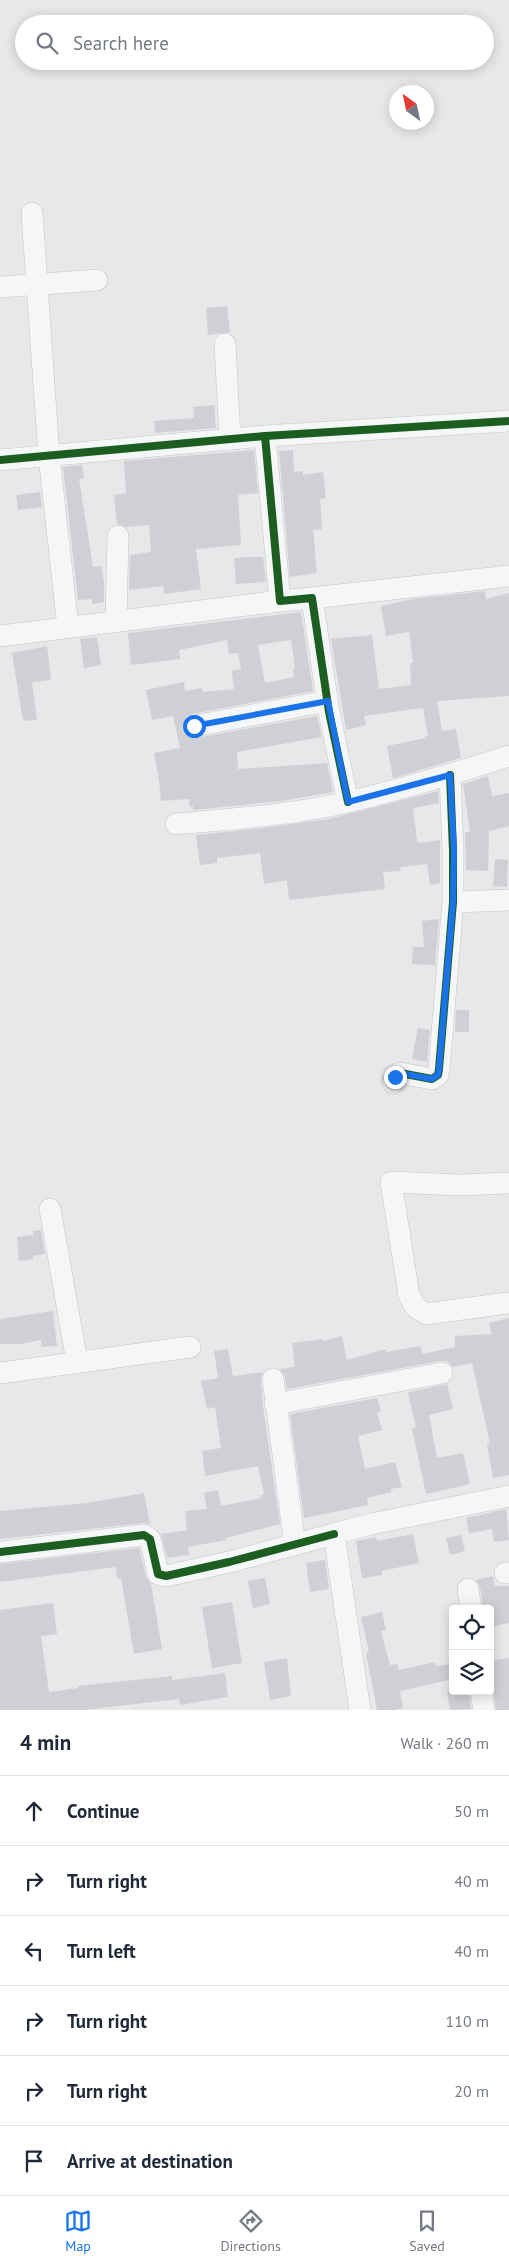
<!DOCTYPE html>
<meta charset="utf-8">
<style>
:root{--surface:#fff;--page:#f2f2f3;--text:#1f2937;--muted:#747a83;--line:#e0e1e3;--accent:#1a73e8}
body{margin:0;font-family:"PT Sans",sans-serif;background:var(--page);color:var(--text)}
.controls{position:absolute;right:15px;bottom:15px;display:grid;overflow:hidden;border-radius:5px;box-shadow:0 2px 12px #0003}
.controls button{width:45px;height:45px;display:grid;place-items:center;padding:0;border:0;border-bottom:1px solid var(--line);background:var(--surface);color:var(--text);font:25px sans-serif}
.compass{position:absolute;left:389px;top:85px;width:45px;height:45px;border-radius:50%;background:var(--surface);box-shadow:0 2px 12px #0003;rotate:327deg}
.stop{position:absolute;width:15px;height:15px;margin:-11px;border:4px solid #1a73e8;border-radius:50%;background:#fff}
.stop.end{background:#1a73e8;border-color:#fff;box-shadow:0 1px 5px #0008}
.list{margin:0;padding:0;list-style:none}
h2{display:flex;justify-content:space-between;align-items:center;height:65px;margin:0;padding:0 20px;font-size:21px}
h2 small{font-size:16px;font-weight:400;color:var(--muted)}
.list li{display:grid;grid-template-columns:32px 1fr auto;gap:15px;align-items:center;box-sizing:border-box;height:70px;padding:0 20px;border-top:1px solid var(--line)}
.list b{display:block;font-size:19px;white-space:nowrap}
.list em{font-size:16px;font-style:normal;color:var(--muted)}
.icon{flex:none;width:28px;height:28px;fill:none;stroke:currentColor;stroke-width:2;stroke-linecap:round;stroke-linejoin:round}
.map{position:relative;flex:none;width:509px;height:1710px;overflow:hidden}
.search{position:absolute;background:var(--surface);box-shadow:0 2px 12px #0003;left:15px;right:15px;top:15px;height:55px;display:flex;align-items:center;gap:12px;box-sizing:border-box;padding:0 18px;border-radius:28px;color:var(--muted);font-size:19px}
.sheet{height:485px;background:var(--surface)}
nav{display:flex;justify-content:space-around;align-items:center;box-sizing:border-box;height:70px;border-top:1px solid var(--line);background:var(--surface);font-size:14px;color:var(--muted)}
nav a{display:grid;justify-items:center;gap:2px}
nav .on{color:var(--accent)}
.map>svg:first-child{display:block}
.building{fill:#ced0d3;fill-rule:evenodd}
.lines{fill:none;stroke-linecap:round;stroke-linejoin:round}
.street-casing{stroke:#c4c6c8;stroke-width:22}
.street{stroke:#f5f6f7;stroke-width:21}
.cycleway-casing{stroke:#f4f6f9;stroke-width:11}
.cycleway{stroke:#1b5e20;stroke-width:8}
.route{stroke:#1a73e8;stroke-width:6}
</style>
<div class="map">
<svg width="509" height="1710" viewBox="0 0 509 1710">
<rect width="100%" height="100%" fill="#e6e8ea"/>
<g class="building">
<path d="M 227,306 L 230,332 L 208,335 L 206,308 Z"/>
<path d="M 214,405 L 216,428 L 155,433 L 154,421 L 194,418 L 193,407 Z"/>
<path d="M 254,450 L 258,493 L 238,495 L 241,545 L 196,549 L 201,589 L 164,594 L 163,586 L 129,590 L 130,555 L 151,552 L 149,525 L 126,527 L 117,524 L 114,495 L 126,493 L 124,461 Z"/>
<path d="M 293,450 L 294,472 L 303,471 L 303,475 L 323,472 L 326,498 L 320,499 L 322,529 L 313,530 L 317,573 L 290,577 L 279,451 Z"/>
<path d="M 82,465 L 84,478 L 79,479 L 93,567 L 101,566 L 104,582 L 104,602 L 92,604 L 92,599 L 78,600 L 63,467 Z"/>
<path d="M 40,492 L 42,507 L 18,510 L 16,495 Z"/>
<path d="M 249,557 L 263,557 L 266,582 L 236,584 L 234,558 Z"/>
<path d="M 485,591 L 486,599 L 509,593 L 509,696 L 437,701 L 442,731 L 456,729 L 461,758 L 393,778 L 387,746 L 425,738 L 425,736 L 428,736 L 423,708 L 364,716 L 366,725 L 346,730 L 331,639 L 372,635 L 379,689 L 411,685 L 410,663 L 413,663 L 409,632 L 386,636 L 381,606 L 412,599 Z"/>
<path d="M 301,612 L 313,691 L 192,714 L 186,717 L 182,728 L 185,734 L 196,738 L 317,716 L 322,737 L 237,752 L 238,769 L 327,763 L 333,792 L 282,801 L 193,810 L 193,806 L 190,807 L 189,799 L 161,801 L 159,780 L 154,753 L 180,748 L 173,716 L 152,720 L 146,690 L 184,682 L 185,691 L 202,688 L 203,692 L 234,689 L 232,671 L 241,669 L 238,653 L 229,654 L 227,640 L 179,650 L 180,659 L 131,665 L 128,633 ZM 291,640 L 295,669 L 293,669 L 294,677 L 265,683 L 258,645 Z"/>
<path d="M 97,637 L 101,665 L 84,668 L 80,639 Z"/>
<path d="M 47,646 L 51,680 L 32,682 L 37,720 L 23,721 L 12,653 Z"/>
<path d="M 488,776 L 492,796 L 509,793 L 509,826 L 489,831 L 488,871 L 466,870 L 465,832 L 470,832 L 463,784 Z"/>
<path d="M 438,791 L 439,803 L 413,808 L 417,841 L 419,843 L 440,840 L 440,883 L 430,885 L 427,864 L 400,867 L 401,871 L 383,872 L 385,889 L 289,900 L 287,880 L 264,884 L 260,853 L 217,858 L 217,863 L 200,865 L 196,835 L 264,828 L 329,819 Z"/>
<path d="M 495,859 L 508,860 L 507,887 L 493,886 Z"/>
<path d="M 439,919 L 435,965 L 412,964 L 413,947 L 424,947 L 422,921 Z"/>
<path d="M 456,1010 L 469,1010 L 469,1032 L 455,1032 Z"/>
<path d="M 418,1028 L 430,1030 L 427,1062 L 412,1059 Z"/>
<path d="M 41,1230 L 45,1254 L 33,1256 L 34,1259 L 19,1261 L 17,1237 L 34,1235 L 33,1231 Z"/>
<path d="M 53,1311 L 57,1346 L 42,1347 L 41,1340 L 21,1344 L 0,1344 L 0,1319 Z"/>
<path d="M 509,1318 L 509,1475 L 493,1478 L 487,1444 L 490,1443 L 472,1363 L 453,1367 L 447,1361 L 440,1361 L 287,1389 L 285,1377 L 280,1369 L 295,1367 L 292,1343 L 323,1339 L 323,1341 L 342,1336 L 347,1360 L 386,1349 L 386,1352 L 421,1346 L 422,1354 L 455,1347 L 455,1336 L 492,1334 L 489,1323 Z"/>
<path d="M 228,1349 L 233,1376 L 263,1372 L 261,1380 L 263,1406 L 280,1524 L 226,1538 L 226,1540 L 188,1547 L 189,1555 L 167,1558 L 161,1534 L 187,1530 L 185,1511 L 207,1509 L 204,1493 L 218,1490 L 221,1506 L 261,1498 L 261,1495 L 264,1494 L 258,1466 L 205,1476 L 202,1451 L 221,1448 L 215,1407 L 207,1409 L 201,1381 L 218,1378 L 214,1351 Z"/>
<path d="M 447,1384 L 453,1409 L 429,1415 L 437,1458 L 463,1453 L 470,1484 L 426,1494 L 412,1428 L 416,1427 L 408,1393 L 405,1393 Z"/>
<path d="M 377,1398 L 381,1411 L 377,1412 L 382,1430 L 358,1436 L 365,1469 L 395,1462 L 402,1487 L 391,1489 L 391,1492 L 367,1498 L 368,1505 L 304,1518 L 290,1414 Z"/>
<path d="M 144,1493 L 150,1524 L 143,1523 L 0,1539 L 0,1511 L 87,1503 Z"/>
<path d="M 506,1509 L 509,1540 L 494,1542 L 492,1529 L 469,1533 L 466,1518 Z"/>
<path d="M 413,1534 L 419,1563 L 382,1571 L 382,1575 L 362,1578 L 356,1541 L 376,1537 L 377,1541 Z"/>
<path d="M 461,1535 L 465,1551 L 450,1555 L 446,1538 Z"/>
<path d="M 139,1548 L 146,1577 L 151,1584 L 162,1649 L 134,1654 L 121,1578 L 117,1579 L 116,1567 L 0,1582 L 0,1564 Z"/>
<path d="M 325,1560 L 329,1589 L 310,1592 L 306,1563 Z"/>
<path d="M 493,1576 L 495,1586 L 509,1586 L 509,1623 L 490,1627 L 490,1604 L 483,1605 L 480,1587 L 476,1580 Z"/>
<path d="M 265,1578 L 270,1604 L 253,1608 L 248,1581 Z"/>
<path d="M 232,1602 L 242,1663 L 212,1668 L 202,1607 Z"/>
<path d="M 53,1603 L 57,1634 L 41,1636 L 49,1692 L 78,1688 L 78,1686 L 172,1676 L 172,1680 L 225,1673 L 228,1697 L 180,1705 L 179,1699 L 84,1710 L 0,1710 L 0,1610 Z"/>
<path d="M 382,1612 L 386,1630 L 381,1631 L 390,1665 L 397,1664 L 399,1670 L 435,1662 L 436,1666 L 453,1664 L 453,1679 L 400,1691 L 403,1708 L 394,1710 L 377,1710 L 366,1653 L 369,1652 L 361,1617 Z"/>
<path d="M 287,1658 L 291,1696 L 270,1700 L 264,1662 Z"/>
<path d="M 509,1658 L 509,1710 L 496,1710 L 493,1689 L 490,1683 L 490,1661 Z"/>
<path d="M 447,1691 L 469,1691 L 471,1709 L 450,1710 Z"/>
</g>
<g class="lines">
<defs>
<g id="street">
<path d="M 32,213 L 49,456 L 68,627"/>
<path d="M 0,287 L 97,280"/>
<path d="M 225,344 L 230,439"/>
<path d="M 265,436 L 280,601 L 312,598 L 329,712 L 348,802"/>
<path d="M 0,460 L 265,436 L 509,421"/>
<path d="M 312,598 L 509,576"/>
<path d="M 116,621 L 118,536"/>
<path d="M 0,636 L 280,601"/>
<path d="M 194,726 L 327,701"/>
<path d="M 176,824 C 233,819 292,815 348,802 C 403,789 456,773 509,756"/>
<path d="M 453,902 L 509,900"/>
<path d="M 393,1083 L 395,1077 L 400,1073 L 432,1079 L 438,1075 L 439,1069 L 453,902 L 453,851 L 450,775"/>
<path d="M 50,1209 L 77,1362"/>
<path d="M 507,1303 L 426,1314 L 415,1307 L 409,1295 L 391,1182 L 460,1185 L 509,1183"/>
<path d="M 0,1373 L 190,1347"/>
<path d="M 273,1379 L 295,1545"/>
<path d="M 275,1404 L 442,1373"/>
<path d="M 0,1552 L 144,1535 L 150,1539 L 158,1574 L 166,1576 L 229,1562 L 334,1534"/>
<path d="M 505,1573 L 509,1573"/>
<path d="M 468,1589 L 471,1609"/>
<path d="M 481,1691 L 484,1710"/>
<path d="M 360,1710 L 334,1534 L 371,1524 L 509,1496"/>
</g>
</defs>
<use href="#street" class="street-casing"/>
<use href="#street" class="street"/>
<defs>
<g id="cycleway">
<path d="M 265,436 L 280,601 L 312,598 L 329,712 L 348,802"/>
<path d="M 0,460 L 265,436 L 509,421"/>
<path d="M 393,1083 L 395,1077 L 400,1073 L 432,1079 L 438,1075 L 439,1069 L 453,902 L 453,851 L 450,775"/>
<path d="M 0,1552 L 144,1535 L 150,1539 L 158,1574 L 166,1576 L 229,1562 L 334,1534"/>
</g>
</defs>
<use href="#cycleway" class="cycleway-casing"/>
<use href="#cycleway" class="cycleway"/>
</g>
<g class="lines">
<path class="route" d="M 194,726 L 328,701 L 348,802 L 450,775 L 454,851 L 453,902 L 439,1069 L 438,1075 L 432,1079 L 400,1073 L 395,1077"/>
</g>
</svg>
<div class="controls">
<button><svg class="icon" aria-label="locate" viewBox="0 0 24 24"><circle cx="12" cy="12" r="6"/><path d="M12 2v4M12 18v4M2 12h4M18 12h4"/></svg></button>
<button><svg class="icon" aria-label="layers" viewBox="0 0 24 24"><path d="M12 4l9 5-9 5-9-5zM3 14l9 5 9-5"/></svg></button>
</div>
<svg class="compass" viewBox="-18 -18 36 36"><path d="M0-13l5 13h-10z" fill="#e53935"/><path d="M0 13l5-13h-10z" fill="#747a83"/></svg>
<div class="stop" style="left:194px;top:726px"></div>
<div class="stop end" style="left:395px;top:1077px"></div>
<div class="search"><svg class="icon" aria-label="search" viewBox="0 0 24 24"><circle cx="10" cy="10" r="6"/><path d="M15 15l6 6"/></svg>Search here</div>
</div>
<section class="sheet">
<h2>4 min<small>Walk · 260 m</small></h2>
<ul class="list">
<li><svg class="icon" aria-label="ahead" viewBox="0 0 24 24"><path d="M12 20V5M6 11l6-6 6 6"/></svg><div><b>Continue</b></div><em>50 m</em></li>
<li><svg class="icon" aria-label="right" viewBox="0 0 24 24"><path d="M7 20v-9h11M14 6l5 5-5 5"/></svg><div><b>Turn right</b></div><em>40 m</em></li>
<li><svg class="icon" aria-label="left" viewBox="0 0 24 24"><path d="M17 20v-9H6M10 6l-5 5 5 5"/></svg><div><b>Turn left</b></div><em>40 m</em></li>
<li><svg class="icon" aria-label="right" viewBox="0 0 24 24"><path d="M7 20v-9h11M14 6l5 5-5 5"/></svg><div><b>Turn right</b></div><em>110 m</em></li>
<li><svg class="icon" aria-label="right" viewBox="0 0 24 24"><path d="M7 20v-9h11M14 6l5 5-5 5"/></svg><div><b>Turn right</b></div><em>20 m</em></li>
<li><svg class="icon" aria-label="arrive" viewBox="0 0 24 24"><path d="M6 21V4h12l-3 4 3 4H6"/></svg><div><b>Arrive at destination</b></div></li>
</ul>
</section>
<nav>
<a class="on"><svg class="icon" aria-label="map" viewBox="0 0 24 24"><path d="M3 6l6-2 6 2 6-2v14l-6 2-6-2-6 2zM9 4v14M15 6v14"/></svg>Map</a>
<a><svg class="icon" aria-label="directions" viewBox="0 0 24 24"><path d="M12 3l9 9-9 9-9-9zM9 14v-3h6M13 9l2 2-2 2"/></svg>Directions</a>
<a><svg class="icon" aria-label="saved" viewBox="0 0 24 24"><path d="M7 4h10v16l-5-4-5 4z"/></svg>Saved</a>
</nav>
